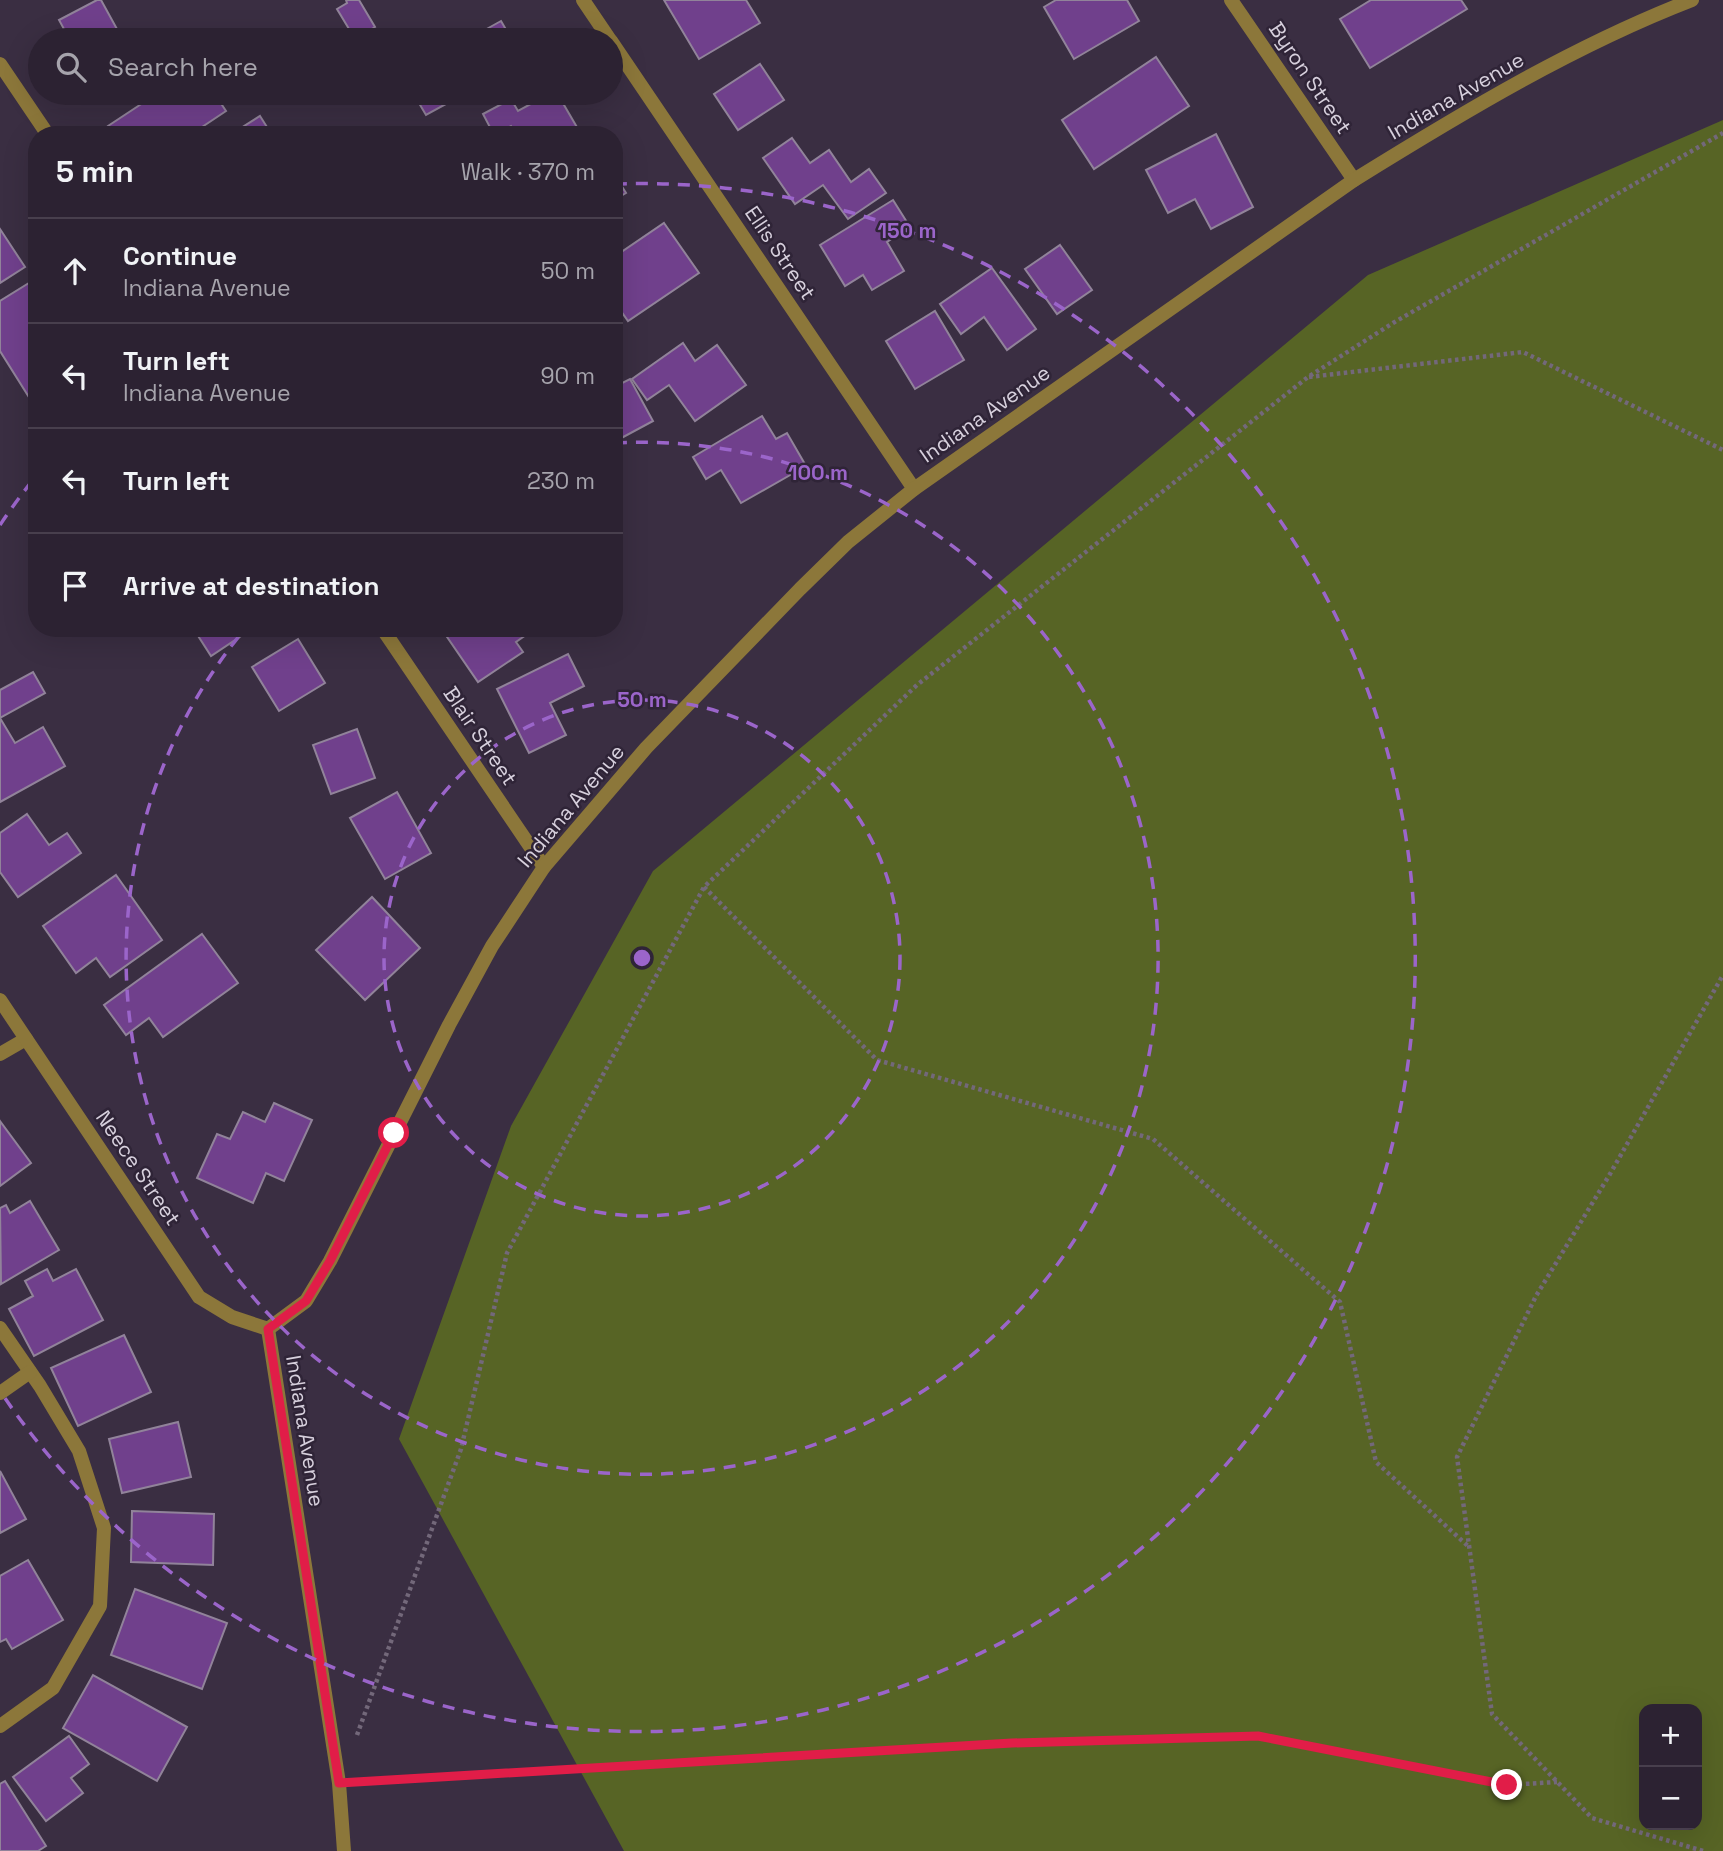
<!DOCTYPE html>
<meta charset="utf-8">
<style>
:root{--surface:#2c2232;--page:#342a3a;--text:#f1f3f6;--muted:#a6a4ac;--line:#483f4d}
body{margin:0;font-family:"Space Grotesk",sans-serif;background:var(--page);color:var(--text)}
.controls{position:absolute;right:21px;bottom:21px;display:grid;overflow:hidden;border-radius:14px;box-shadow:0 7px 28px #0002}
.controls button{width:63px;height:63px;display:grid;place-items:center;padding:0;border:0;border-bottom:2px solid var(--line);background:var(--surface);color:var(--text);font:35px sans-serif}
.stop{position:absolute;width:21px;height:21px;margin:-16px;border:5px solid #e11d48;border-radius:50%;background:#fff}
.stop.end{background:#e11d48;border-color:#fff;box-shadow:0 2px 7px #0008}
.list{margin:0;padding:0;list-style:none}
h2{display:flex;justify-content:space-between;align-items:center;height:91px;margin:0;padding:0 28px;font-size:30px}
h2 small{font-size:23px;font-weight:400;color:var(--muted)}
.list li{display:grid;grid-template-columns:46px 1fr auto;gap:21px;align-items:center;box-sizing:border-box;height:105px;padding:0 28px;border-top:2px solid var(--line)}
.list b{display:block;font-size:26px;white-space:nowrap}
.list p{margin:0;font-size:23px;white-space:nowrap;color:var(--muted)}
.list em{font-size:23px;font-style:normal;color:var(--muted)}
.icon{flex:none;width:38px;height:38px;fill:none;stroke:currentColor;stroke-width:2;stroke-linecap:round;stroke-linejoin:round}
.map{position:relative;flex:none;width:1723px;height:1851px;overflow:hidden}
.search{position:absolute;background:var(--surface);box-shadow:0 7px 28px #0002;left:28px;top:28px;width:595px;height:77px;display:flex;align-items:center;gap:18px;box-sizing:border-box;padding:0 24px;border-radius:38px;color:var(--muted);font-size:26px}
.panel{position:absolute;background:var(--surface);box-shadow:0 7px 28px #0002;left:28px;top:126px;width:595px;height:511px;border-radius:28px}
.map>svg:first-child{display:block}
.green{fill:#576425;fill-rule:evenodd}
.building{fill:#70408c;stroke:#91839a;stroke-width:2}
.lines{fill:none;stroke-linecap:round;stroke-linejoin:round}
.path{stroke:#73687a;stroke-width:4.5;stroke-dasharray:3.5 3.5;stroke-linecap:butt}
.lane{stroke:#8c773a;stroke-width:14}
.street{stroke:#8c773a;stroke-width:14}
.route{stroke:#e11d48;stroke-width:9}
.ring{fill:none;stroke:#9b65ca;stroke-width:3.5;stroke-dasharray:12 9}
.labels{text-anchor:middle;stroke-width:5;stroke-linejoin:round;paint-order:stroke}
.street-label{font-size:21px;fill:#d7d0dd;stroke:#2f2437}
.centre{fill:#9b65ca;stroke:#2f2437;stroke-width:3.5}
.ring-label{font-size:21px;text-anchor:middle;font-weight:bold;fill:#9b65ca;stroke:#2f2437;stroke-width:5;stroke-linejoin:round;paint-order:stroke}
</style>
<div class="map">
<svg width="1723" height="1851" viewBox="0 0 1723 1851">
<rect width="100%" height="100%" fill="#3a2e42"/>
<path class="green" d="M 1723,120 L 1723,1851 L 624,1851 L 399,1439 L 511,1126 L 653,871 L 1368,275 ZM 1644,1709 L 1697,1709 L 1697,1825 L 1644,1825 Z"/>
<g class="building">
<path d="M 97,0 L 101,0 L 123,40 L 70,40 L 59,20 Z"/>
<path d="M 346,0 L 359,0 L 375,27 L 355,39 L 337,9 L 347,3 Z"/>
<path d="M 664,0 L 746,0 L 760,23 L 699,59 Z"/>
<path d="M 1056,0 L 1127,0 L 1139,21 L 1074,59 L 1044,7 Z"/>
<path d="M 1371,0 L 1461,0 L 1467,9 L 1370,68 L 1340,19 Z"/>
<path d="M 501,21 L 512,40 L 467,40 Z"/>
<path d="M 433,32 L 438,40 L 418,40 Z"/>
<path d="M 1156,57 L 1189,106 L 1094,169 L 1062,120 Z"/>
<path d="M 760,64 L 784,100 L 738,130 L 714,94 Z"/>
<path d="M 158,93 L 214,93 L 226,111 L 190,135 L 114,135 L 108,126 Z"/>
<path d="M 413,93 L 466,93 L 426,115 Z"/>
<path d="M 551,93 L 557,93 L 578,129 L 568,135 L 516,135 L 511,126 L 494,135 L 483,114 L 511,99 L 518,111 Z"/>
<path d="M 260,116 L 272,135 L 230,135 Z"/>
<path d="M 1216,134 L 1253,207 L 1211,229 L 1195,199 L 1168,213 L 1146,170 Z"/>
<path d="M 792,138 L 810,163 L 829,150 L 851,182 L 869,169 L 886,193 L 848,219 L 823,185 L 795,204 L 763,158 Z"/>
<path d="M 614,174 L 626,193 L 614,200 Z"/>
<path d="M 893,200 L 910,227 L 887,242 L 904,271 L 872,290 L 863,275 L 845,286 L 820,245 Z"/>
<path d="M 664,223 L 699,273 L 628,321 L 614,301 L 614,257 Z"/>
<path d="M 0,229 L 25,267 L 0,283 Z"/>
<path d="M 1060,245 L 1092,290 L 1057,314 L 1025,269 Z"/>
<path d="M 992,268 L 1036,329 L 1007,350 L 984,317 L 961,334 L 940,304 Z"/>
<path d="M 37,278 L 37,398 L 32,402 L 0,351 L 0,301 Z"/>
<path d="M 935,311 L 964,360 L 915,389 L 886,341 Z"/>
<path d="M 683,343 L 695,361 L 717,345 L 746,385 L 695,421 L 669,385 L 647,400 L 632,379 Z"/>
<path d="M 630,379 L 653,421 L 614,442 L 614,387 Z"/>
<path d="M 762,416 L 776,439 L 787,433 L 806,466 L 741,503 L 721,470 L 706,479 L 693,457 Z"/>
<path d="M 193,628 L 253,628 L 211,656 Z"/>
<path d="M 454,628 L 536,628 L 516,642 L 523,652 L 478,682 L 445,634 Z"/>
<path d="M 298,639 L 325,683 L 279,711 L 252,667 Z"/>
<path d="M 568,654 L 584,686 L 550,703 L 566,735 L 529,753 L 497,689 Z"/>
<path d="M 33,672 L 45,693 L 0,718 L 15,743 L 43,727 L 65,766 L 0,802 L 0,690 Z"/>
<path d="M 357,729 L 375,778 L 331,794 L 313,745 Z"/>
<path d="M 397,792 L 431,853 L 385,879 L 350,818 Z"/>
<path d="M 27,814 L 49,845 L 67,833 L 81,853 L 18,897 L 0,872 L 0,833 Z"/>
<path d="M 116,875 L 162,940 L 110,977 L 96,958 L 76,973 L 43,926 Z"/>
<path d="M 372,897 L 420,948 L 365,1000 L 316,950 Z"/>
<path d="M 202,934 L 238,983 L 163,1037 L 149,1018 L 126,1035 L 104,1005 Z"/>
<path d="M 274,1103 L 312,1120 L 284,1181 L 266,1173 L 253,1203 L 197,1178 L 217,1134 L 230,1139 L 243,1112 L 265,1122 Z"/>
<path d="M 0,1121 L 31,1163 L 0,1186 Z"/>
<path d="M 30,1201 L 59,1250 L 1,1284 L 0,1208 L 6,1205 L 10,1213 Z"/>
<path d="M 47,1269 L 53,1281 L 76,1269 L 103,1320 L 34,1356 L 9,1309 L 33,1296 L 25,1281 Z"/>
<path d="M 124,1335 L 151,1392 L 78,1426 L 51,1368 Z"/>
<path d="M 178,1422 L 191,1477 L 122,1493 L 109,1439 Z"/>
<path d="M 0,1471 L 26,1519 L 0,1533 Z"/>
<path d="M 132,1511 L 214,1514 L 213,1565 L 131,1562 Z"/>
<path d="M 28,1560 L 63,1620 L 12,1649 L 6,1639 L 0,1642 L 0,1576 Z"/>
<path d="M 135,1589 L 227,1623 L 202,1689 L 111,1655 Z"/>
<path d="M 93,1675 L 187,1727 L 157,1781 L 63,1728 Z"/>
<path d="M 69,1736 L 89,1764 L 71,1778 L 83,1793 L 46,1821 L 13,1777 Z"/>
<path d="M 5,1781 L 46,1846 L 38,1851 L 0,1851 L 0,1784 Z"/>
</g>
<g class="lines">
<g class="path">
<path d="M 1309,377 L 1523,352 L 1723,450"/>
<path d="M 704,887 L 877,1060 L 1153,1139 L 1340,1302 L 1376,1462 L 1469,1547"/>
<path d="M 357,1735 L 461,1449 L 507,1253 L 704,887 L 917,685 L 1308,377 L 1393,323 L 1723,133"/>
<path d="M 363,1782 L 1012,1743 L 1258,1736 L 1507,1785 L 1557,1782"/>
<path d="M 1703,1851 L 1592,1818 L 1492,1714 L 1457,1457 L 1536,1296 L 1610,1174 L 1723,975"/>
</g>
<g class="lane">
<path d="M 0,1054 L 26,1039"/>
<path d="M 268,1329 L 339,1783 L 344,1851"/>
</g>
<g class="street">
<path d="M 583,0 L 610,40"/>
<path d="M 1231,0 L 1354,180"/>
<path d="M 611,41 L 914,489"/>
<path d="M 0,64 L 48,135"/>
<path d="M 382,628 L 544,867"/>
<path d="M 0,1000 L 199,1297 L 232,1317 L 268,1329 L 306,1301 L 330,1261 L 449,1025 L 492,946 L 544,867 L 646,748 L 800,589 L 848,542 L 914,489 L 1354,180 C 1462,113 1573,46 1692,0"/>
<path d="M 0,1328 L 40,1386 L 79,1451 L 104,1528 L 100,1606 L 53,1688 L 0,1726"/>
<path d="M 0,1393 L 30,1372"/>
</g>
</g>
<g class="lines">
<path class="route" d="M 394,1133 L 330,1261 L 306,1301 L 268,1329 L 339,1783 L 1012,1743 L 1258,1736 L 1507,1785"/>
</g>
<g class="ring">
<circle cx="642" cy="958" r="258"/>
<path d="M615 443A516 516 0 1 1 244 630"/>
<path d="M0 525A774 774 0 0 1 36 476M615 184A774 774 0 1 1 0 1391"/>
</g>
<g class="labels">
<g class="street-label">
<text transform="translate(1310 78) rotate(56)" y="7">Byron Street</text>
<text transform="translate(1456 96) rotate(-30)" y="7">Indiana Avenue</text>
<text transform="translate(780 253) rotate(56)" y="7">Ellis Street</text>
<text transform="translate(985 414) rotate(-35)" y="7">Indiana Avenue</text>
<text transform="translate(480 736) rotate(56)" y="7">Blair Street</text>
<text transform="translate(571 806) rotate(-50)" y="7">Indiana Avenue</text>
<text transform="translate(138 1168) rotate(56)" y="7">Neece Street</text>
<text transform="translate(305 1431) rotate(81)" y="7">Indiana Avenue</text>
</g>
</g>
<circle cx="642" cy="958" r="10" class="centre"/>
<g class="ring-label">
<text x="907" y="238">150 m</text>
<text x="818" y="480">100 m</text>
<text x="642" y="707">50 m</text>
</g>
</svg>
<div class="controls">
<button>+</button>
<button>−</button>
</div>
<div class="stop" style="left:394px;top:1133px"></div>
<div class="stop end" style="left:1507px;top:1785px"></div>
<div class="search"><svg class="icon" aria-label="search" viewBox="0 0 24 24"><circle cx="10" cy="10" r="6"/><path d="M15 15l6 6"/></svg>Search here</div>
<section class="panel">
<h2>5 min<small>Walk · 370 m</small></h2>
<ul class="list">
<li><svg class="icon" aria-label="ahead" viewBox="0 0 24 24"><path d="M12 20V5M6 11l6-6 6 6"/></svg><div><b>Continue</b><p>Indiana Avenue</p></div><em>50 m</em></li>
<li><svg class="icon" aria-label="left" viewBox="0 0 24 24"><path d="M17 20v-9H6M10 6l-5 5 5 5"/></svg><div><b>Turn left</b><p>Indiana Avenue</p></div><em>90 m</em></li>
<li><svg class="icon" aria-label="left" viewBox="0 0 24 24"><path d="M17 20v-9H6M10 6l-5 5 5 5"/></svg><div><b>Turn left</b></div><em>230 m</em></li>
<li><svg class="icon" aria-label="arrive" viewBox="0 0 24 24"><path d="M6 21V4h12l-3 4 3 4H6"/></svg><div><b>Arrive at destination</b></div></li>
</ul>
</section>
</div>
